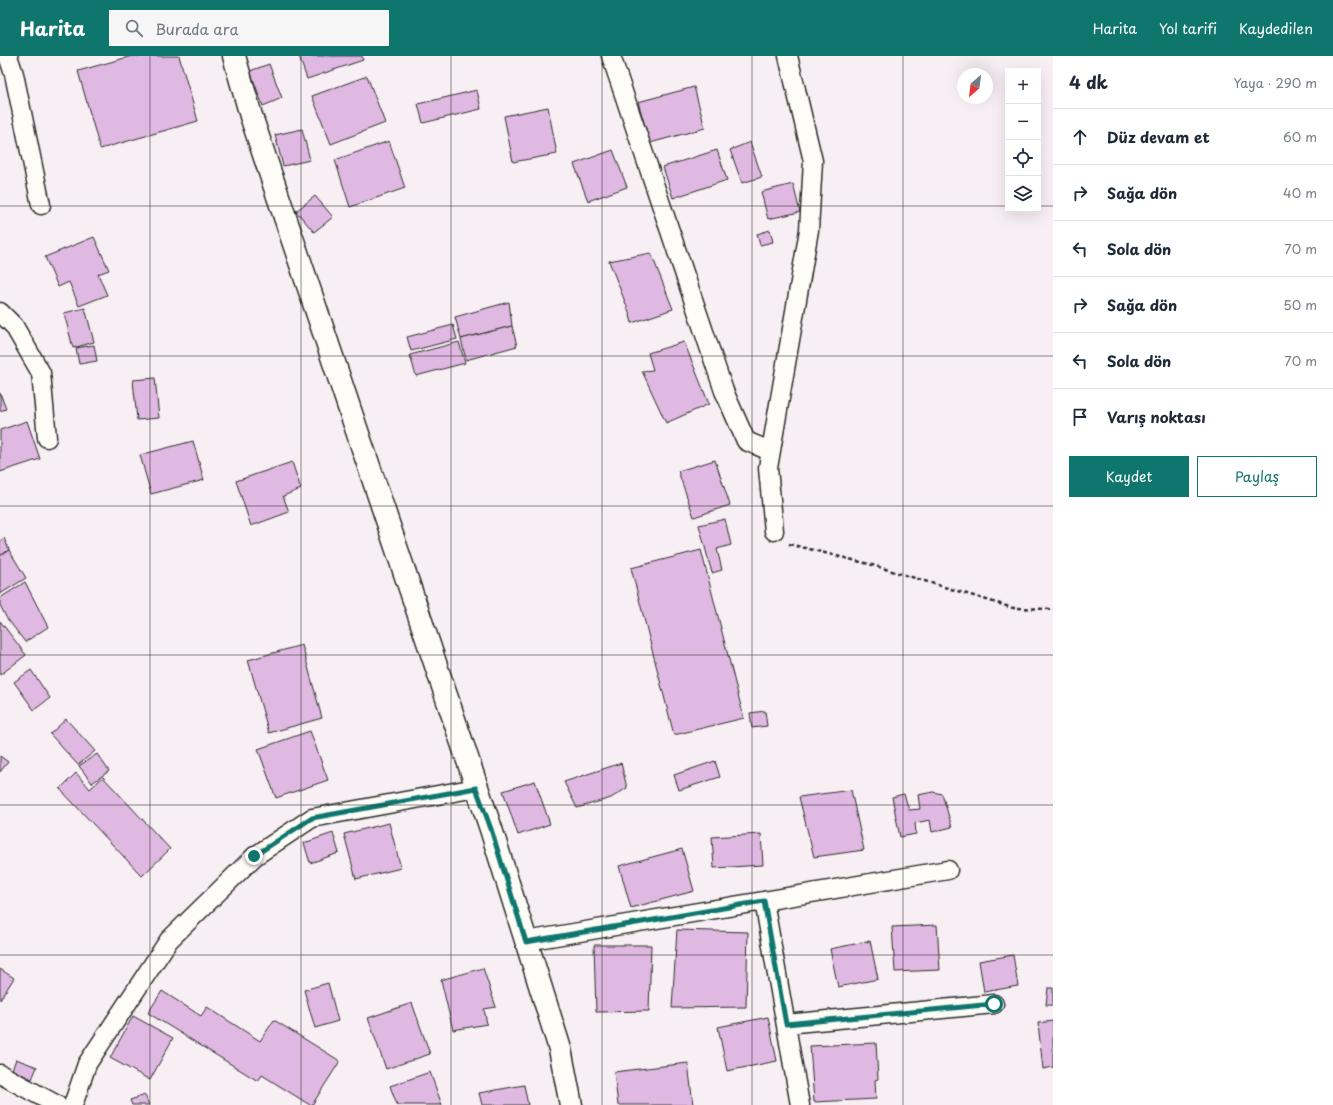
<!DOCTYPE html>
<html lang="tr">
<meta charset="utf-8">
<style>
:root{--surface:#fff;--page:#f6f6f7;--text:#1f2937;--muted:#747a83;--line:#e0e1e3;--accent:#0f766e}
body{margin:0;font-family:"Playpen Sans",sans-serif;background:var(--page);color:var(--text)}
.controls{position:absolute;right:12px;top:12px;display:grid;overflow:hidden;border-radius:0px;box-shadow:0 4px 16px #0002}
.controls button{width:36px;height:36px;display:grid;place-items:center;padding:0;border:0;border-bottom:1px solid var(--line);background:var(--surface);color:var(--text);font:20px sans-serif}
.compass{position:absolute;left:957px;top:12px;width:36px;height:36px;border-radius:50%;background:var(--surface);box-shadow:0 4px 16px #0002;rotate:208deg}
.stop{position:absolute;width:12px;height:12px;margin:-9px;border:3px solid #0f766e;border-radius:50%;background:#fff}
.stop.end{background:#0f766e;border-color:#fff;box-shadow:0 1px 4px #0008}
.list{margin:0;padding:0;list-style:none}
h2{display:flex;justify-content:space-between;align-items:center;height:52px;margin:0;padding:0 16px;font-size:17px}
h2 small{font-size:13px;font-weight:400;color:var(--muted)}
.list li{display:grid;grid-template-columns:26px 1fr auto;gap:12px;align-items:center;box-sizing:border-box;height:56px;padding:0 16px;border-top:1px solid var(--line)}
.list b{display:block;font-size:15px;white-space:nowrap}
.list em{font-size:13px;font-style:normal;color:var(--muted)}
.actions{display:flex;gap:8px;padding:12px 16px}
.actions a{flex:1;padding:9px 0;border:1px solid var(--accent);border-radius:0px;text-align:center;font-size:14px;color:var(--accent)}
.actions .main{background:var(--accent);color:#fff}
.icon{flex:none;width:22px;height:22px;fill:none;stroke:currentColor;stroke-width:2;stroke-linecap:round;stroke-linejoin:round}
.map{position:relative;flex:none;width:1053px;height:1049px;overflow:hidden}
header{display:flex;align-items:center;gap:24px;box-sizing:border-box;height:56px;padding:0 20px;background:var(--accent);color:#fff}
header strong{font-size:19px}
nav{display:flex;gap:22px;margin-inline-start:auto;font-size:14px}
.search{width:280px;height:36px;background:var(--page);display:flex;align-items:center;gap:10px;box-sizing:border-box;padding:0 14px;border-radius:0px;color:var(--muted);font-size:15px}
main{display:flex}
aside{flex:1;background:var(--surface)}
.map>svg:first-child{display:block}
.building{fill:#e0b9e2;stroke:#2b2b2b}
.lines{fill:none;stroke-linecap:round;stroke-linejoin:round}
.street-casing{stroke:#2b2b2b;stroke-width:21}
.secondary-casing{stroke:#2b2b2b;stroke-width:25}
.path{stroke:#2b2b2b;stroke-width:2.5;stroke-dasharray:4 3;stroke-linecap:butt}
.street{stroke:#fdfcf7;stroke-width:18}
.secondary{stroke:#fdfcf7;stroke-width:22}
.route{stroke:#0f766e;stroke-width:5}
.grid{fill:none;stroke:#2b2b2b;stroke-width:1;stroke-opacity:0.55}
</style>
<header>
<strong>Harita</strong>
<div class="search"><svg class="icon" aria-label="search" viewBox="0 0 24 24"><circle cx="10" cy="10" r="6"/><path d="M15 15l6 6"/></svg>Burada ara</div>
<nav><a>Harita</a><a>Yol tarifi</a><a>Kaydedilen</a></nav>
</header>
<main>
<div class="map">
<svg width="1053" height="1049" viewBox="0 0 1053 1049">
<rect width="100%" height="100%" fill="#f7eff3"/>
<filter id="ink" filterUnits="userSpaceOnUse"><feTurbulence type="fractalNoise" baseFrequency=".025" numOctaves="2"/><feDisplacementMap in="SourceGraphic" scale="8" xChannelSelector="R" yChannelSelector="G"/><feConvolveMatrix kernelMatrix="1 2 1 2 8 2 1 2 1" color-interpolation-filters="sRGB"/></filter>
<g filter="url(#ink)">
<g class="building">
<path d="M 132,0 L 179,0 L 198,65 L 100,93 L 78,15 Z"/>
<path d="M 299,0 L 362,0 L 363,4 L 307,23 Z"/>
<path d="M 269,8 L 282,42 L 263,50 L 250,15 Z"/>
<path d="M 367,20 L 385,67 L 331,88 L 312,40 Z"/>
<path d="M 694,31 L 705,72 L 650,87 L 638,46 Z"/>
<path d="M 477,34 L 481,53 L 423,67 L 418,48 Z"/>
<path d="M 548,51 L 557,98 L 513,106 L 504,60 Z"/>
<path d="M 302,73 L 310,104 L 283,110 L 275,79 Z"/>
<path d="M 389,85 L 405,132 L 350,151 L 335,104 Z"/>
<path d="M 750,86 L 762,121 L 742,127 L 730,94 Z"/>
<path d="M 613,94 L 627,131 L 588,145 L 574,108 Z"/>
<path d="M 717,94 L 727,124 L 673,142 L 663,111 Z"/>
<path d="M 793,128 L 800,156 L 768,163 L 761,136 Z"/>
<path d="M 315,140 L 333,161 L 314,176 L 296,155 Z"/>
<path d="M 770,174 L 773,186 L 760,189 L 757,178 Z"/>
<path d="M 94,181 L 109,214 L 98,218 L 107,239 L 79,250 L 69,226 L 58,231 L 45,201 Z"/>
<path d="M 651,197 L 673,253 L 632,267 L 629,256 L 609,205 Z"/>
<path d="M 509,246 L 512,270 L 461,283 L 455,261 Z"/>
<path d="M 85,252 L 94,286 L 73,292 L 64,257 Z"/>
<path d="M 453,269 L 457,283 L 411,295 L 407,281 Z"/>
<path d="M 512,270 L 517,290 L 466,304 L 461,283 Z"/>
<path d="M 459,286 L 465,307 L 416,320 L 410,299 Z"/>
<path d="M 684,286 L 709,348 L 666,367 L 642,315 L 653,314 L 648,297 Z"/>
<path d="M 94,289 L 97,305 L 79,308 L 76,292 Z"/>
<path d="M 155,322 L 159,362 L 137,364 L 133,324 Z"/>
<path d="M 0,337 L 6,353 L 0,355 Z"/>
<path d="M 27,365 L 40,403 L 0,416 L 0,374 Z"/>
<path d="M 193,385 L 204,424 L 151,438 L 140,399 Z"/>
<path d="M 715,404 L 730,449 L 694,461 L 678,415 Z"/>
<path d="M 292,406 L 301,433 L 283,440 L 289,456 L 251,470 L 236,425 Z"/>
<path d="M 725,463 L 731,489 L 717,493 L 722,514 L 712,517 L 699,469 Z"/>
<path d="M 4,482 L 9,494 L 0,500 L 0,485 Z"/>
<path d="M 9,494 L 26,522 L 0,538 L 0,500 Z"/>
<path d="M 701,494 L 744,662 L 674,679 L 631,512 Z"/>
<path d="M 25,526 L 48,571 L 25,586 L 6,561 L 0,549 L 0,542 Z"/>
<path d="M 0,565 L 26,599 L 0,619 Z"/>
<path d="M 302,589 L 322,662 L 269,677 L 248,604 Z"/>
<path d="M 31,614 L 50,642 L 34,654 L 14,626 Z"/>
<path d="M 765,655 L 767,670 L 752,672 L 750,657 Z"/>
<path d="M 66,663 L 95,695 L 78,709 L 50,678 Z"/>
<path d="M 310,675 L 328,724 L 276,742 L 258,693 Z"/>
<path d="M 97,698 L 109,715 L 92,727 L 79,710 Z"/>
<path d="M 0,700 L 8,706 L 0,716 Z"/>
<path d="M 715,705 L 720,721 L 679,734 L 674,719 Z"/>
<path d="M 621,707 L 627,732 L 611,742 L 577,752 L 564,726 Z"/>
<path d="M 76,717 L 90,733 L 103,721 L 170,793 L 142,820 L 60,733 Z"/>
<path d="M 535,725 L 550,768 L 518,779 L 503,735 Z"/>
<path d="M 851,734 L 864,794 L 814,801 L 799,741 Z"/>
<path d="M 933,736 L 942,738 L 952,771 L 932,776 L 930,764 L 915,767 L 916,778 L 900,781 L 892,741 L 904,738 L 909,754 L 920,753 L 918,739 Z"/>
<path d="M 389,767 L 401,812 L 356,823 L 344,778 Z"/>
<path d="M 333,777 L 339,797 L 310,807 L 304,787 Z"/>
<path d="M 761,778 L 763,809 L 714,812 L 712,781 Z"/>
<path d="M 682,793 L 694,835 L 631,852 L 619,810 Z"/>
<path d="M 937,869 L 940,914 L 895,916 L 892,871 Z"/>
<path d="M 677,874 L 748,876 L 746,951 L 672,952 Z"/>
<path d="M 870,885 L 878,923 L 838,931 L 830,893 Z"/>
<path d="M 594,889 L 651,889 L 649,955 L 596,956 Z"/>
<path d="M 1013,899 L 1018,930 L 984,936 L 979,905 Z"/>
<path d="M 483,912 L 496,951 L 484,953 L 487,968 L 453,974 L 441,924 Z"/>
<path d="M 0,913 L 14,922 L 0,944 Z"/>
<path d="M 328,927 L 338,965 L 315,972 L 304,934 Z"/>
<path d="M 1048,932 L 1053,932 L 1053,949 L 1046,949 Z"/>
<path d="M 162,935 L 201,960 L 207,951 L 260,985 L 274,964 L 340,1005 L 312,1049 L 310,1049 L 262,1019 L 258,1025 L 148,957 Z"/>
<path d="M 412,947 L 430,998 L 386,1013 L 368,962 Z"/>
<path d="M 133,960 L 173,982 L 150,1024 L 110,1002 Z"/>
<path d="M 768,961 L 777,1005 L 727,1015 L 718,971 Z"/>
<path d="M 1053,965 L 1053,1011 L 1043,1013 L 1038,967 Z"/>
<path d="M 876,987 L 878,1023 L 875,1024 L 876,1043 L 814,1046 L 810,990 Z"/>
<path d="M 16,1003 L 37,1011 L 32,1023 L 12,1014 Z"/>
<path d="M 688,1007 L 693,1049 L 618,1049 L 614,1016 Z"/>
<path d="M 430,1016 L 442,1049 L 397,1049 L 390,1030 Z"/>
<path d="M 524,1029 L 528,1049 L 482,1049 L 479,1037 Z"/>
<path d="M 145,1039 L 149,1049 L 132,1049 L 130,1044 Z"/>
</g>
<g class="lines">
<defs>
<g id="street">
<path d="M 8,0 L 14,18 L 41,149"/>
<path d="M 611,0 L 724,335 L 746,385 L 770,395"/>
<path d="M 0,256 L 14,270 L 41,317 L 47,382"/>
<path d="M 774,475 L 768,412 L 809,174 L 813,105 L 788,0"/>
<path d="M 764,845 L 800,1049"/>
<path d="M 526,885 L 948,814"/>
<path d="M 786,968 L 994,948"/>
<path d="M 0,1018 L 57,1049"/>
<path d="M 73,1049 L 87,1008 L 169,884 L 255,800 L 312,762 L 476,732"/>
</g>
<path id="secondary" d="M 234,0 L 251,60 L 491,773 L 560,993 L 571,1049"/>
</defs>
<use href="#street" class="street-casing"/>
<use href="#secondary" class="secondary-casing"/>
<path class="path" d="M 789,488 L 869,508 L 1013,552 L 1053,553"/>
<use href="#street" class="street"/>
<use href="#secondary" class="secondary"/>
</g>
</g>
<g class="lines" filter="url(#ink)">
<path class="route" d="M 254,800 L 312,762 L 476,732 L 491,773 L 526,886 L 764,845 L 786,968 L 994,948"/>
</g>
<path class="grid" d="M 150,0 L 150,1049M 301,0 L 301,1049M 451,0 L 451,1049M 602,0 L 602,1049M 752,0 L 752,1049M 903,0 L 903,1049M 0,150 L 1008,150M 1038,150 L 1053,150M 0,300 L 1053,300M 0,450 L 1053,450M 0,599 L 1053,599M 0,749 L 1053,749M 0,899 L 1053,899"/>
</svg>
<div class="controls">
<button>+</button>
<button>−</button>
<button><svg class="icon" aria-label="locate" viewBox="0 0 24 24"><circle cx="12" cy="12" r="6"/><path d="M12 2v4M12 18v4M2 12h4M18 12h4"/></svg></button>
<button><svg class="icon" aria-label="layers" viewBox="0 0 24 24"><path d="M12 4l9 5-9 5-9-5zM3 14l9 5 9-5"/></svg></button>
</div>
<svg class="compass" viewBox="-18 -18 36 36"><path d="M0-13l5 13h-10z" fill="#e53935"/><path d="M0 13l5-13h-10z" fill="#747a83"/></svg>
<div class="stop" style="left:994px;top:948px"></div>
<div class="stop end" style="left:254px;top:800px"></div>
</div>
<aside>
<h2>4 dk<small>Yaya · 290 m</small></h2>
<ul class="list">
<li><svg class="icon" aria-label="ahead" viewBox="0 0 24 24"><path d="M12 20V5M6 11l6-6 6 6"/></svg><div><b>Düz devam et</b></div><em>60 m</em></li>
<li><svg class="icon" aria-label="right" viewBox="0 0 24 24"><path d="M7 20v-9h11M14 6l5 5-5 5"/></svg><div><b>Sağa dön</b></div><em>40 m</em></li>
<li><svg class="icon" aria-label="left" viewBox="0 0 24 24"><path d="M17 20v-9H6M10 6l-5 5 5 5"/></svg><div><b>Sola dön</b></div><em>70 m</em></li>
<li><svg class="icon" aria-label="right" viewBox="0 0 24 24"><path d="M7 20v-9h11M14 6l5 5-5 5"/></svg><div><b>Sağa dön</b></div><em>50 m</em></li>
<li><svg class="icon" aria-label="left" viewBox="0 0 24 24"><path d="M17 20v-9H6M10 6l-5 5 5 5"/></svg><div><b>Sola dön</b></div><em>70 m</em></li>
<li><svg class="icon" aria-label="arrive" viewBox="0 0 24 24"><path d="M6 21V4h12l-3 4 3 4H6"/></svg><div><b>Varış noktası</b></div></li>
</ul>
<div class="actions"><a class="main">Kaydet</a><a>Paylaş</a></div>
</aside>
</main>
